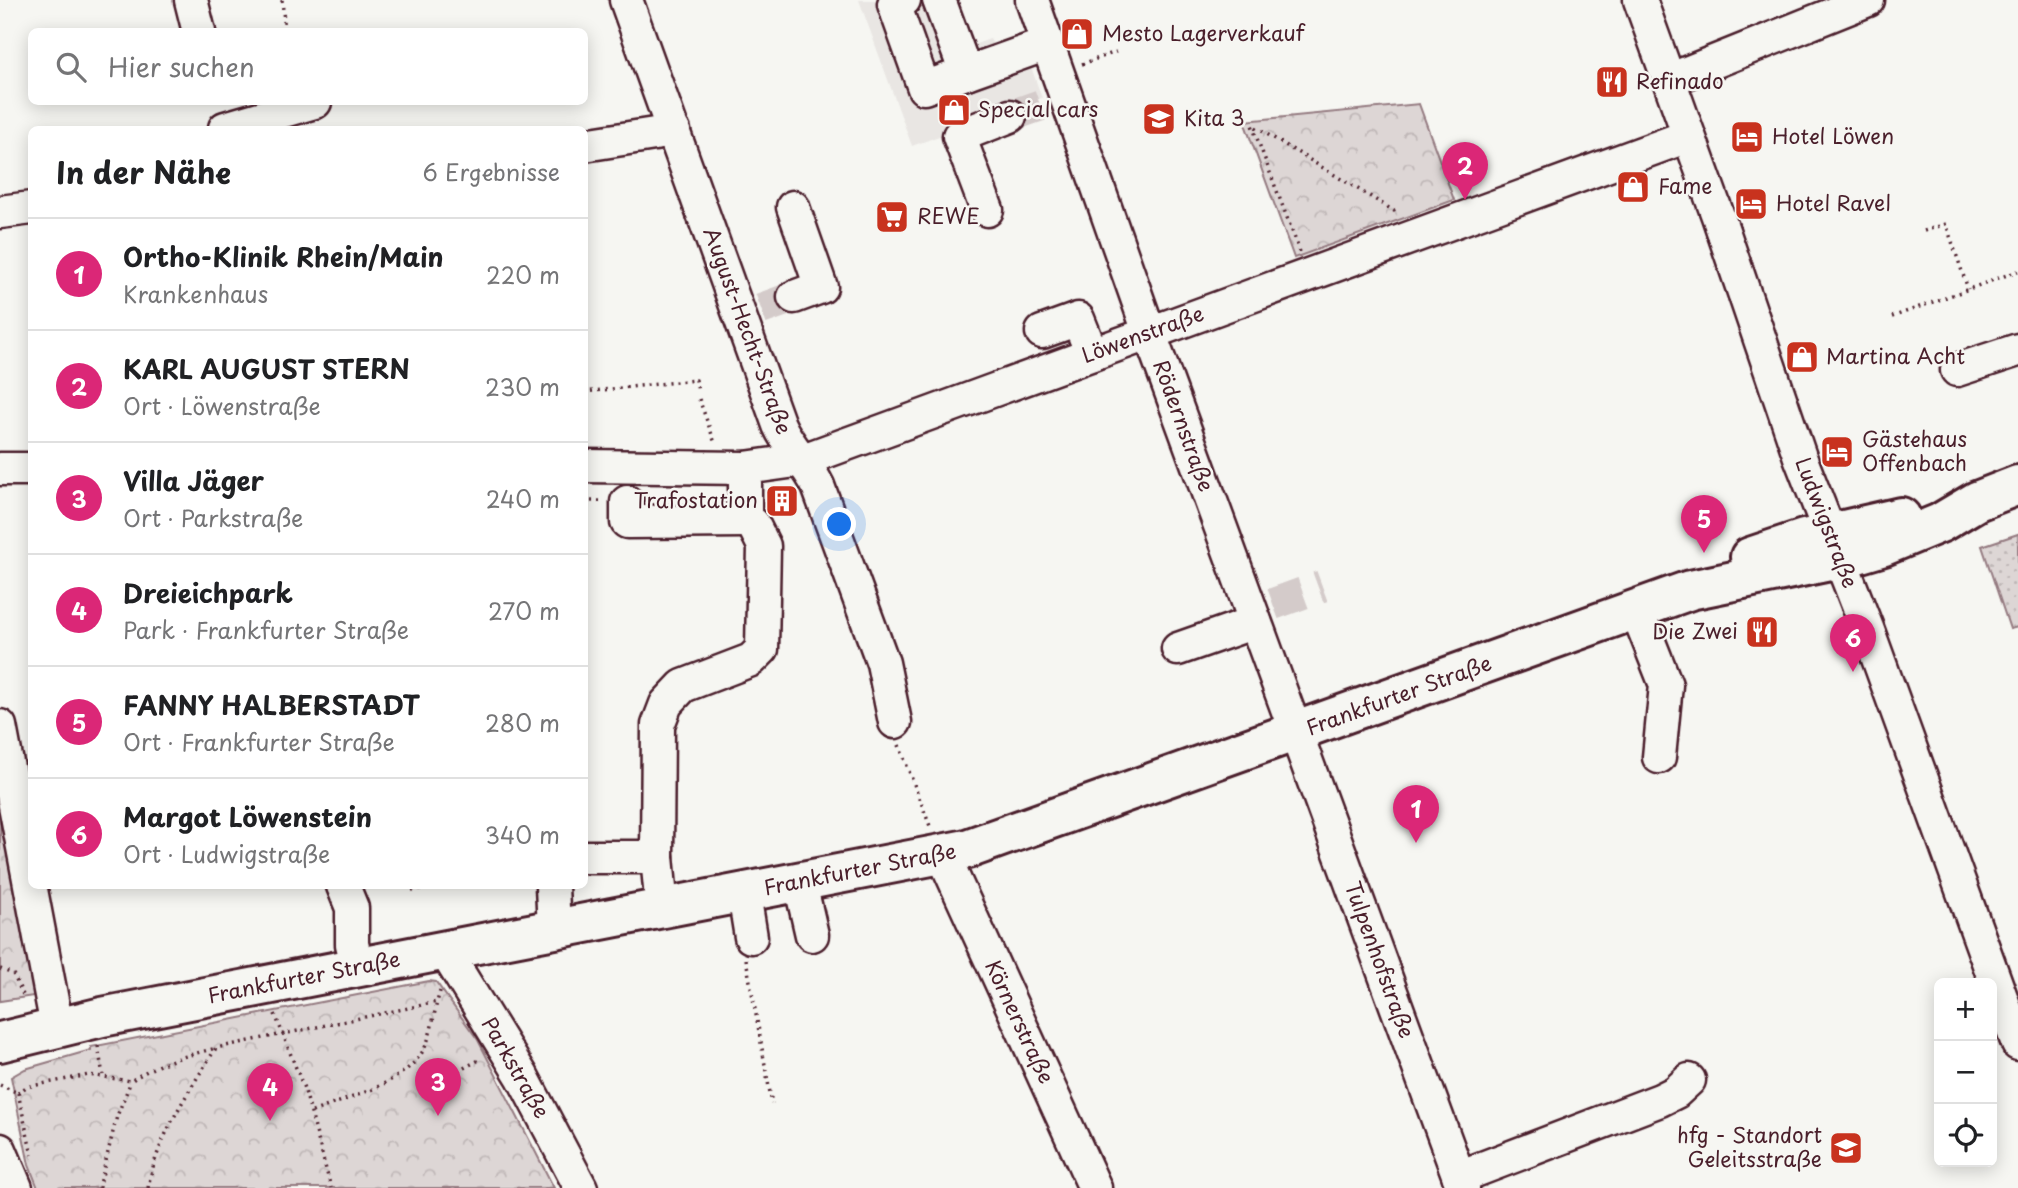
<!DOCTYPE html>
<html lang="de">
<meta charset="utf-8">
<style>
:root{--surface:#fff;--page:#f6f6f6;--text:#202124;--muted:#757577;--line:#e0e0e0;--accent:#db2777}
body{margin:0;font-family:"Playpen Sans",sans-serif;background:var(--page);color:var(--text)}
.controls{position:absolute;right:21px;bottom:21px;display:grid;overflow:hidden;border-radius:10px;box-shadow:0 4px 18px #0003}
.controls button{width:63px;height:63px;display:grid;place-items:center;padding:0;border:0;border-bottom:2px solid var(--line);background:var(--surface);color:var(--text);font:35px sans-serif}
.you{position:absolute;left:840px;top:525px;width:24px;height:24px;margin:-18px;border:5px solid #fff;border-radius:50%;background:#1a73e8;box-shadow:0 0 0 10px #1a73e833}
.badge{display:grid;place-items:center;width:46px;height:46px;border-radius:50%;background:var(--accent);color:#fff;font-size:23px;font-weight:700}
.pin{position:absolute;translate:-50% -58px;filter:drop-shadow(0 2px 4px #0008)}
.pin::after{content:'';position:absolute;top:37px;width:24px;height:21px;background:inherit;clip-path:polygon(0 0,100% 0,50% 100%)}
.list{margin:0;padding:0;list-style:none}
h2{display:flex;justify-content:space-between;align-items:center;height:91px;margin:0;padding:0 28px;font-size:30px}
h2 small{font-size:23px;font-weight:400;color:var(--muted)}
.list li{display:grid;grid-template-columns:46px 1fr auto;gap:21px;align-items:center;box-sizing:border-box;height:112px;padding:0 28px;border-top:2px solid var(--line)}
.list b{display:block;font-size:26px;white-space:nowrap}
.list p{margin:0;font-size:23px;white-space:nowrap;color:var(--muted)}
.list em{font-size:23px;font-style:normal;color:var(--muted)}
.icon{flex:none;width:38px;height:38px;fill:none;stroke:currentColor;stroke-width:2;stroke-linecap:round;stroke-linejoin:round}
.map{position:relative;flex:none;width:2018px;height:1188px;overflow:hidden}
.search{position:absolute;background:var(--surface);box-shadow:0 4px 18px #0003;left:28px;top:28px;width:560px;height:77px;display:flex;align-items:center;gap:18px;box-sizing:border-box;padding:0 24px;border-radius:10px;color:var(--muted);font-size:26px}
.panel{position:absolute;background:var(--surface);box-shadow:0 4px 18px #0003;left:28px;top:126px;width:560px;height:763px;border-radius:10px}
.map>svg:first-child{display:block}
.built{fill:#e9e6e3}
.grass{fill:url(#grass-dots);stroke:#947a80;stroke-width:2}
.forest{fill:url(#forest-crowns);stroke:#947a80;stroke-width:2}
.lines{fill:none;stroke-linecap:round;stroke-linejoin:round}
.minor-tunnel{stroke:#d4cbca;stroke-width:32;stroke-dasharray:32 16;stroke-linecap:butt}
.minor-casing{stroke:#4a1f2b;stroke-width:37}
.major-casing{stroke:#4a1f2b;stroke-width:44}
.path{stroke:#4a1f2b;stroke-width:3.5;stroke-dasharray:2 5;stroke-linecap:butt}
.minor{stroke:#f6f6f2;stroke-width:32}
.major{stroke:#f6f6f2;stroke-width:38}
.labels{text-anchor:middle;stroke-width:5;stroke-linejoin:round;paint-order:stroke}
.poi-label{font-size:21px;fill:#4a1f2b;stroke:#f6f6f2;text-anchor:start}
.street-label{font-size:21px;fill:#4a1f2b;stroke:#f6f6f2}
</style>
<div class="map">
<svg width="2018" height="1188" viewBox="0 0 2018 1188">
<defs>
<pattern id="grass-dots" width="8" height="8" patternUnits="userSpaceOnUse" patternTransform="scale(1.75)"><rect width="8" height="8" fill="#ddd6d5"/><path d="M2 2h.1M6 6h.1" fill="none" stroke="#bfb7b7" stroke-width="1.8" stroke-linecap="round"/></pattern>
<pattern id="forest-crowns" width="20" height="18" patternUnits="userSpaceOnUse" patternTransform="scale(1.75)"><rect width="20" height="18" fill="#ddd6d5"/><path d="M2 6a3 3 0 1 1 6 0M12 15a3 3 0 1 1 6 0" fill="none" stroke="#bfb7b7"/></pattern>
</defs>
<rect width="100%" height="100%" fill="#f6f6f2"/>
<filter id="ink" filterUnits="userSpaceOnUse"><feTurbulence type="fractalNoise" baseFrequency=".0143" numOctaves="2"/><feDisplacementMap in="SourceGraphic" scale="14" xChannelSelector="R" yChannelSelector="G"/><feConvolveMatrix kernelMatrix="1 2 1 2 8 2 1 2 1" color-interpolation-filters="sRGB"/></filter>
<g filter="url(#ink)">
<path class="built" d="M 859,0 L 952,0 L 970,46 L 990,39 L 994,46 L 1020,36 L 1042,98 L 912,146 Z"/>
<path class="grass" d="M 2018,534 L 2018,627 L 2010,629 L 1982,546 Z"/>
<g class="forest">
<path d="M 1419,104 L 1454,200 L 1294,258 L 1244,121 Z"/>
<path d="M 0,786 L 40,995 L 0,1001 Z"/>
<path d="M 429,981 L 436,982 L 478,1040 L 554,1188 L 38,1188 L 29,1165 L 11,1077 L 25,1069 L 91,1050 L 91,1047 Z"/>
</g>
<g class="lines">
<g class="minor-tunnel">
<path d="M 1010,116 L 1044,104"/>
<path d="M 761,309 L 794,297"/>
<path d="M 1273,604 L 1322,586"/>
</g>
<defs>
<g id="minor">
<path d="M 191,0 L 199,32"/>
<path d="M 626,0 L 779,425 C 789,448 807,463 818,486 L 883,663 L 895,722"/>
<path d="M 904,0 L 894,4 L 924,88 L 1047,44"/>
<path d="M 939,0 L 966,73"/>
<path d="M 1032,0 L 1149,332 L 1463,1188"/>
<path d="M 1640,0 L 1718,216 L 1800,457 L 1867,628 L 2018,1044"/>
<path d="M 1669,80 L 1868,0"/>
<path d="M 225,128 L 315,102"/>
<path d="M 584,145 L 674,131"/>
<path d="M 793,207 L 821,287 L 794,297"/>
<path d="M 987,210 L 959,136 L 1010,116"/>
<path d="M 0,212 L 32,208"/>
<path d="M 1042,332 L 1078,319 L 1092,354"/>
<path d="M 1957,370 L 2018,350"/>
<path d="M 584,466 L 745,468 L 803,460 L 1688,136"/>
<path d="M 0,469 L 32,469"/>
<path d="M 627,502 L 627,522 L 745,521"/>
<path d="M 1636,609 L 1666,685 L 1659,757"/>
<path d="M 1178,649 L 1255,622"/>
<path d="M 0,726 L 57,1027"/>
<path d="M 943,855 L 1095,1188"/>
<path d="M 584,857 L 657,857 L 658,725 L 666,704 L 683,686 L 751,660 L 762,649 L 764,546 L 753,524 L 745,521 L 745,468"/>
<path d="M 657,857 L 662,909"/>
<path d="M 800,883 L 812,935"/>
<path d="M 343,886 L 352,908 L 352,944 L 358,968"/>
<path d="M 552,886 L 554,930"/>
<path d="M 744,894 L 751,937"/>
<path d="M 445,951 L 522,1076 L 581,1188"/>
<path d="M 0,1150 L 16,1188"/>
<path d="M 1459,1177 L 1660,1100 L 1676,1092 L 1689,1080"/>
</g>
<g id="major">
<path d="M 1750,557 L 1804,539 L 1901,517"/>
<path d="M 0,1042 L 102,1017 L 967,849 L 1690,590 L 1840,559 L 1884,546 L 1940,523 L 1977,501 L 2018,485"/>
</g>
</defs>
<use href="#minor" class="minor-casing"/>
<use href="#major" class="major-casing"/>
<g class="path">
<path d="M 282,0 L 285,32"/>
<path d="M 1082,64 L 1116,52"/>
<path d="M 1924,231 L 1946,224 L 1968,289"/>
<path d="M 1300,252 L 1252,125 L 1399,214"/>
<path d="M 1892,317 L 2018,271"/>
<path d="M 584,392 L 696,380 L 698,392"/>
<path d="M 699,399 L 715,443"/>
<path d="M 584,501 L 604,501"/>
<path d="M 899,745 L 930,826"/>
<path d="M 412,890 L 436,886"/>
<path d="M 746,959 L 772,1104"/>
<path d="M 0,969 L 13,974 L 24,997"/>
<path d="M 275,1014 L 305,1091 L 331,1188"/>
<path d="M 98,1046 L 103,1075"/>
<path d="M 439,1081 L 481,1059"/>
<path d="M 0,1085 L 18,1093"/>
<path d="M 18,1093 L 26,1087 L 89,1075 L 131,1081 C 157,1062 186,1056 216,1048"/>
<path d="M 18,1093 L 32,1155"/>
<path d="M 312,1112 C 346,1098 399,1086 421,1054 C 431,1040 433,1018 437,1002"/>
<path d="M 99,1188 L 117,1116 L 131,1081"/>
<path d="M 148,1188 C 157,1137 189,1091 216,1048 L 437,1002 L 440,991"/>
</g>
<use href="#minor" class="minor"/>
<use href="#major" class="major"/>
</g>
</g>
<defs>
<symbol id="shop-square" viewBox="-11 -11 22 22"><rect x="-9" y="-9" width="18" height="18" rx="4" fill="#c8321e" stroke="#f6f6f2"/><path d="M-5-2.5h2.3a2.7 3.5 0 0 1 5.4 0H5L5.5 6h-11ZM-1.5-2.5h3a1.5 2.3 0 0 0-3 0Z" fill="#fff"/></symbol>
<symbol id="restaurant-square" viewBox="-11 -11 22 22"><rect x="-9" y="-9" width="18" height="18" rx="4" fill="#c8321e" stroke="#f6f6f2"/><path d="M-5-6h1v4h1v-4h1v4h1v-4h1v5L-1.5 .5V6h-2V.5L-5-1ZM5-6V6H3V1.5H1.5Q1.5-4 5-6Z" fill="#fff"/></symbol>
<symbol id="school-square" viewBox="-11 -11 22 22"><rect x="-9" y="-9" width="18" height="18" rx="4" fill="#c8321e" stroke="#f6f6f2"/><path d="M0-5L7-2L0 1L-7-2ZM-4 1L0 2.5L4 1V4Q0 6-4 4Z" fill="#fff"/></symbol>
<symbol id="hotel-square" viewBox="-11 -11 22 22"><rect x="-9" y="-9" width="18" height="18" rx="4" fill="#c8321e" stroke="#f6f6f2"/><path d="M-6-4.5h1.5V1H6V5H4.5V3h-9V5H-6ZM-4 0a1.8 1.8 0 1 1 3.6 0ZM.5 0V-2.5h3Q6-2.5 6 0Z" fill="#fff"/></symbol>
<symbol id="supermarket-square" viewBox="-11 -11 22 22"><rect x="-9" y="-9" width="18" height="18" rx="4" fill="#c8321e" stroke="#f6f6f2"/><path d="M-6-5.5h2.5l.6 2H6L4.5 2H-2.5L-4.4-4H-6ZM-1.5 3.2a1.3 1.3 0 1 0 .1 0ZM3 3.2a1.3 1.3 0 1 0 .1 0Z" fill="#fff"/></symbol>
<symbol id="building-square" viewBox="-11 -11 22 22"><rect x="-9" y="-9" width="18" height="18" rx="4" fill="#c8321e" stroke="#f6f6f2"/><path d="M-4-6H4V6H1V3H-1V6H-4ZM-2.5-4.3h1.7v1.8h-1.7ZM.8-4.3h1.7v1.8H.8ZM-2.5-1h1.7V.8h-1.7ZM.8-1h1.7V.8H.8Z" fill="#fff"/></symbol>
<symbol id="university-square" viewBox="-11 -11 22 22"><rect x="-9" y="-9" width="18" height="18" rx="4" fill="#c8321e" stroke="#f6f6f2"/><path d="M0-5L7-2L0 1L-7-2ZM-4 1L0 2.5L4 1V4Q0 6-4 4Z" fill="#fff"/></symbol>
</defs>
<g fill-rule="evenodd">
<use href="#shop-square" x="1058" y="15" width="38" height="38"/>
<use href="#restaurant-square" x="1593" y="63" width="38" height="38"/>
<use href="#shop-square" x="935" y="91" width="38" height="38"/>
<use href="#school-square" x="1140" y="100" width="38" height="38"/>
<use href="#hotel-square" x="1728" y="118" width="38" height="38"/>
<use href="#shop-square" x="1614" y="168" width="38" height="38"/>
<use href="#hotel-square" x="1732" y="185" width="38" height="38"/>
<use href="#supermarket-square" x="873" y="198" width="38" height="38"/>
<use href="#shop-square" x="1783" y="338" width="38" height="38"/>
<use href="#hotel-square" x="1818" y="433" width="38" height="38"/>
<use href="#building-square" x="763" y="482" width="38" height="38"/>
<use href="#restaurant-square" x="1743" y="613" width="38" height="38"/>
<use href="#university-square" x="1827" y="1129" width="38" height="38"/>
</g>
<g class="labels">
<g class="poi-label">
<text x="1102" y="41">Mesto Lagerverkauf</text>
<text x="1636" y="89">Refinado</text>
<text x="978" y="117">Special cars</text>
<text x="1184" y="126">Kita 3</text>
<text x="1772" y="144">Hotel Löwen</text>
<text x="1658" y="194">Fame</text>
<text x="1776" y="211">Hotel Ravel</text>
<text x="917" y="224">REWE</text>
<text x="1826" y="364">Martina Acht</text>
<text x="1862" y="447">Gästehaus<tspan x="1862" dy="24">Offenbach</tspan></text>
<text x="758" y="508" text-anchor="end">Trafostation</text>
<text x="1738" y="639" text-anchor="end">Die Zwei</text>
<text x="1822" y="1143" text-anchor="end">hfg - Standort<tspan x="1822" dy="24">Geleitsstraße</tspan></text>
</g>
<g class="street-label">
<text transform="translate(747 331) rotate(70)" y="7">August-Hecht-Straße</text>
<text transform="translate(1143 335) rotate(-20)" y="7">Löwenstraße</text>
<text transform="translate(1183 426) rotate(70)" y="7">Rödernstraße</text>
<text transform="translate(1826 523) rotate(69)" y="7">Ludwigstraße</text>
<text transform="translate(1399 696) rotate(-20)" y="7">Frankfurter Straße</text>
<text transform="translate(860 870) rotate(-11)" y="7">Frankfurter Straße</text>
<text transform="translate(1379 960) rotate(70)" y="7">Tulpenhofstraße</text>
<text transform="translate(304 978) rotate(-11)" y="7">Frankfurter Straße</text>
<text transform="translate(1019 1022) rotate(65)" y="7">Körnerstraße</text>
<text transform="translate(515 1068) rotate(60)" y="7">Parkstraße</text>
</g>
</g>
</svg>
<div class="controls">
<button>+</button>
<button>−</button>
<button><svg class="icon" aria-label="locate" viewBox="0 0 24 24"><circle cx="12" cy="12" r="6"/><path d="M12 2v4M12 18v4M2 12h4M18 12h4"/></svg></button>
</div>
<div class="you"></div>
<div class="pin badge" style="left:1416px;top:843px">1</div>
<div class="pin badge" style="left:1465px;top:200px">2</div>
<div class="pin badge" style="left:438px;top:1116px">3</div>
<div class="pin badge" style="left:270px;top:1121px">4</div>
<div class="pin badge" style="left:1704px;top:553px">5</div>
<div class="pin badge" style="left:1853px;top:672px">6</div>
<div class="search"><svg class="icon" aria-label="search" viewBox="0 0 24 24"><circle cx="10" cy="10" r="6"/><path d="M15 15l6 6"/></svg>Hier suchen</div>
<section class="panel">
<h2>In der Nähe<small>6 Ergebnisse</small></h2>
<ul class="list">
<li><span class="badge">1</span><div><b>Ortho-Klinik Rhein/Main</b><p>Krankenhaus</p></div><em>220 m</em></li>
<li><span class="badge">2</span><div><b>KARL AUGUST STERN</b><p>Ort · Löwenstraße</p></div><em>230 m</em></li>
<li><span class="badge">3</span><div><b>Villa Jäger</b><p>Ort · Parkstraße</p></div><em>240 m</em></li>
<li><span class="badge">4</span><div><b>Dreieichpark</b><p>Park · Frankfurter Straße</p></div><em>270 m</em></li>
<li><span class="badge">5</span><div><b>FANNY HALBERSTADT</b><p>Ort · Frankfurter Straße</p></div><em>280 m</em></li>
<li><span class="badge">6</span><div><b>Margot Löwenstein</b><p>Ort · Ludwigstraße</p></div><em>340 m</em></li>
</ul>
</section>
</div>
